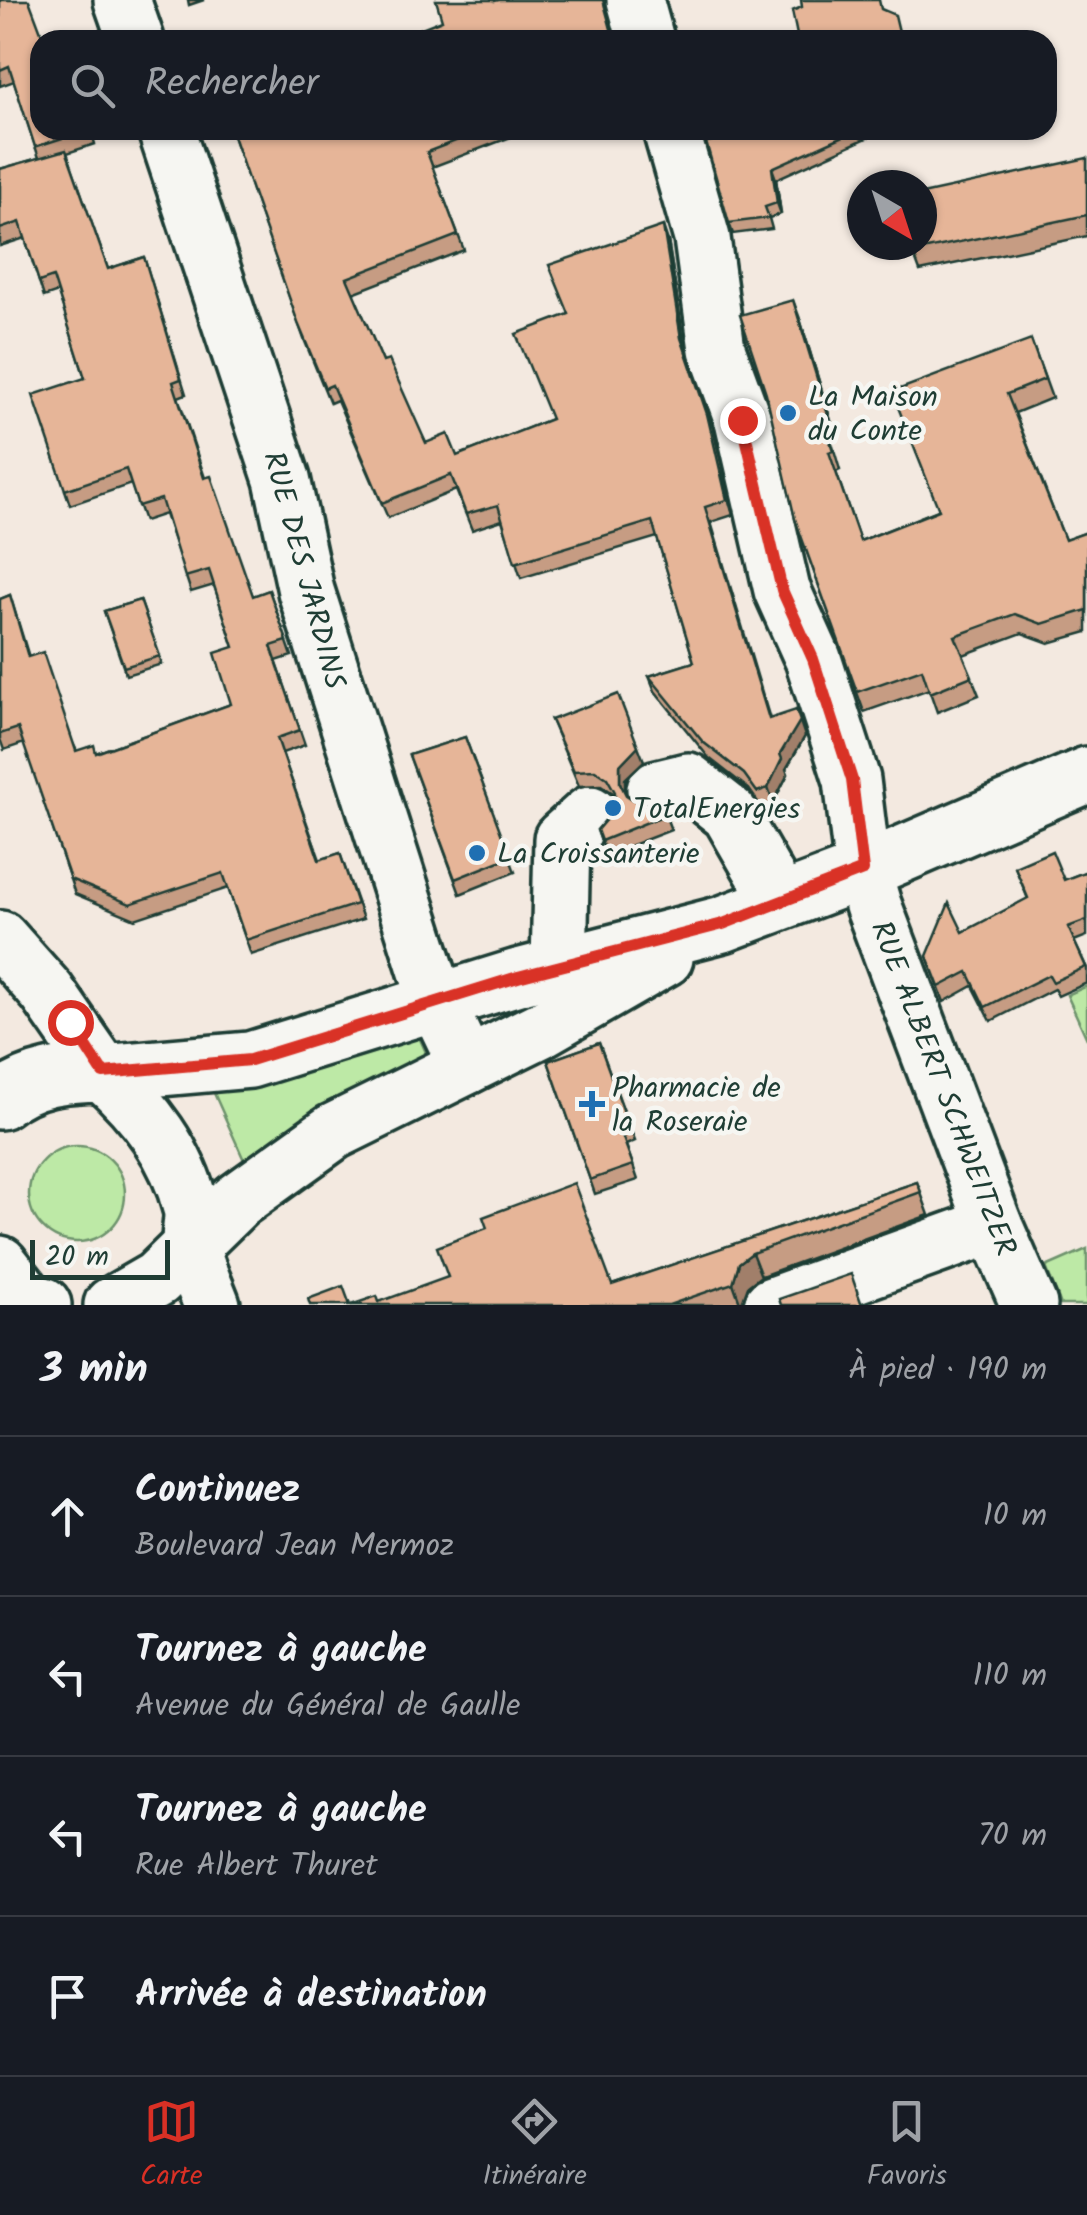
<!DOCTYPE html>
<html lang="fr">
<meta charset="utf-8">
<style>
:root{--surface:#171b24;--page:#20242c;--text:#f1f3f6;--muted:#9ea1a6;--line:#363941;--accent:#d93025}
body{margin:0;font-family:Kalam,sans-serif;background:var(--page);color:var(--text)}
.compass{position:absolute;left:847px;top:170px;width:90px;height:90px;border-radius:50%;background:var(--surface);box-shadow:0 2px 8px #0004;rotate:141deg}
.scale{position:absolute;left:30px;bottom:25px;width:140px;box-sizing:border-box;padding-left:10px;border:5px solid #1f3d34;border-top:0;font-size:28px;line-height:35px;white-space:nowrap;color:#1f3d34;-webkit-text-stroke:8px #f6f6f2;paint-order:stroke}
.stop{position:absolute;width:30px;height:30px;margin:-22px;border:8px solid #d93025;border-radius:50%;background:#fff}
.stop.end{background:#d93025;border-color:#fff;box-shadow:0 2px 10px #0008}
.list{margin:0;padding:0;list-style:none}
h2{display:flex;justify-content:space-between;align-items:center;height:130px;margin:0;padding:0 40px;font-size:42px}
h2 small{font-size:32px;font-weight:400;color:var(--muted)}
.list li{display:grid;grid-template-columns:65px 1fr auto;gap:30px;align-items:center;box-sizing:border-box;height:160px;padding:0 40px;border-top:2px solid var(--line)}
.list b{display:block;font-size:38px;white-space:nowrap}
.list p{margin:0;font-size:32px;white-space:nowrap;color:var(--muted)}
.list em{font-size:32px;font-style:normal;color:var(--muted)}
.icon{flex:none;width:55px;height:55px;fill:none;stroke:currentColor;stroke-width:2;stroke-linecap:round;stroke-linejoin:round}
.map{position:relative;flex:none;width:1087px;height:1305px;overflow:hidden}
.search{position:absolute;background:var(--surface);box-shadow:0 2px 8px #0004;left:30px;right:30px;top:30px;height:110px;display:flex;align-items:center;gap:25px;box-sizing:border-box;padding:0 35px;border-radius:30px;color:var(--muted);font-size:38px}
.sheet{height:770px;background:var(--surface)}
nav{display:flex;justify-content:space-around;align-items:center;box-sizing:border-box;height:140px;border-top:2px solid var(--line);background:var(--surface);font-size:28px;color:var(--muted)}
nav a{display:grid;justify-items:center;gap:5px}
nav .on{color:var(--accent)}
.map>svg:first-child{display:block}
.green{fill:#bde9a6;stroke:#6e936d;stroke-width:2.5}
.lines{fill:none;stroke-linecap:round;stroke-linejoin:round}
.minor-casing{stroke:#1f3d34;stroke-width:62}
.major-casing{stroke:#1f3d34;stroke-width:62}
.minor{stroke:#f6f6f2;stroke-width:55}
.major{stroke:#f6f6f2;stroke-width:55}
.wall{fill:#c69c83;stroke:#1f3d34;stroke-width:2.5}
.shaded-wall{fill:#a17f6a;stroke:#1f3d34;stroke-width:2.5}
.building{fill:#e6b598;stroke:#1f3d34;stroke-width:2.5}
.route{stroke:#d93025;stroke-width:12}
.poi-dot{fill:#1f6fb2;stroke:#f6f6f2;stroke-width:4}
.labels{text-anchor:middle;stroke-width:9;stroke-linejoin:round;paint-order:stroke}
.poi-label{font-size:30px;fill:#1f3d34;stroke:#f6f6f2;text-anchor:start}
.street-label{font-size:30px;fill:#1f3d34;stroke:#f6f6f2}
</style>
<div class="map">
<svg width="1087" height="1305" viewBox="0 0 1087 1305">
<rect width="100%" height="100%" fill="#f3e9e0"/>
<filter id="ink" filterUnits="userSpaceOnUse"><feTurbulence type="fractalNoise" baseFrequency=".01" numOctaves="2"/><feDisplacementMap in="SourceGraphic" scale="20" xChannelSelector="R" yChannelSelector="G"/><feConvolveMatrix kernelMatrix="1 2 1 2 8 2 1 2 1" color-interpolation-filters="sRGB"/></filter>
<g filter="url(#ink)">
<g class="green">
<path d="M 1087,986 L 1087,1039 L 1067,995 Z"/>
<path d="M 419,1037 L 428,1057 L 318,1108 L 244,1160 L 209,1082 Z"/>
<circle cx="77" cy="1194" r="48"/>
<path d="M 1087,1249 L 1087,1305 L 1061,1305 L 1046,1267 Z"/>
</g>
<g class="lines">
<defs>
<g id="minor">
<path d="M 122,0 L 136,40"/>
<path d="M 635,0 L 646,40"/>
<path d="M 166,130 L 282,479 L 306,591 L 437,1003 L 467,1066"/>
<path d="M 671,130 L 702,238 L 717,349 L 743,420 L 782,590 L 813,659 L 852,780 L 863,871 L 873,905 L 994,1225 L 1029,1305"/>
<path d="M 655,789 L 688,781 L 730,814 L 780,901"/>
<path d="M 559,966 L 562,839 L 590,814"/>
<path d="M 772,1305 L 994,1225"/>
</g>
<g id="major">
<path d="M 0,939 L 47,992 L 103,1073 L 250,1060 L 518,977 L 723,924 L 863,871 L 1087,775"/>
<path d="M 0,1101 C 32,1076 64,1074 103,1073 C 145,1111 177,1152 191,1208 C 194,1221 188,1234 191,1246 C 195,1266 205,1286 212,1305"/>
<path d="M 0,1264 L 29,1301 L 43,1305"/>
<path d="M 112,1305 L 157,1279 L 237,1201 L 333,1132 L 540,1030 L 665,958"/>
</g>
</defs>
<use href="#minor" class="minor-casing"/>
<use href="#major" class="major-casing"/>
<use href="#minor" class="minor"/>
<use href="#major" class="major"/>
</g>
<g class="wall">
<path d="M 0,0 L 40,130 L 91,130 L 95,144 L 67,153 L 108,269 L 144,257 L 186,394 L 178,397 L 205,478 L 253,596 L 269,590 L 292,656 L 276,661 L 305,745 L 282,753 L 320,860 L 340,853 L 363,919 L 251,955 L 228,888 L 135,919 L 75,894 L 24,743 L 4,750 L 0,739 L 0,599 L 10,595 L 29,657 L 77,751 L 96,753 L 231,704 L 234,647 L 214,585 L 191,592 L 165,514 L 144,521 L 131,484 L 70,505 L 65,490 L 85,378 L 58,292 L 44,297 L 25,238 L 0,246 L 0,169 L 39,158 L 14,81 L 0,86 Z"/>
<path d="M 188,0 L 204,0 L 189,5 Z"/>
<path d="M 231,130 L 529,130 L 432,167 L 464,250 L 353,293 L 383,362 L 426,443 L 457,456 L 551,419 L 568,314 L 668,241 L 686,354 L 713,429 L 733,515 L 711,522 L 770,719 L 805,736 L 786,769 L 788,774 L 773,803 L 762,808 L 749,789 L 709,758 L 655,691 L 649,676 L 694,662 L 657,537 L 521,578 L 502,520 L 472,530 L 456,490 L 388,518 L 337,400 L 330,403 L 304,339 Z"/>
<path d="M 767,130 L 867,130 L 869,137 L 776,179 L 781,214 L 769,218 L 772,229 L 733,234 L 729,223 Z"/>
<path d="M 1087,158 L 1087,236 L 920,271 L 913,252 Z"/>
<path d="M 800,319 L 835,434 L 830,436 L 840,470 L 836,472 L 860,541 L 938,510 L 1031,340 L 1052,398 L 1015,413 L 1065,540 L 1087,532 L 1087,632 L 1049,643 L 1022,633 L 963,655 L 979,695 L 937,712 L 929,689 L 864,712 L 795,519 Z"/>
<path d="M 140,600 L 162,664 L 126,675 L 104,611 Z"/>
<path d="M 551,720 L 644,761 L 625,779 L 625,793 L 640,804 L 661,804 L 671,830 L 606,855 L 597,830 L 614,810 L 615,796 L 613,793 L 601,785 L 579,786 Z"/>
<path d="M 465,737 L 515,872 L 460,894 L 409,755 Z"/>
<path d="M 1015,867 L 1064,880 L 1087,871 L 1087,936 L 1074,941 L 1087,968 L 1087,983 L 1058,996 L 1054,989 L 991,1021 L 973,986 L 944,1002 L 927,956 L 963,932 L 1028,899 Z"/>
<path d="M 599,1043 L 635,1141 L 626,1145 L 638,1180 L 595,1194 L 548,1061 Z"/>
<path d="M 917,1182 L 929,1215 L 761,1276 L 748,1286 L 742,1305 L 351,1305 L 612,1285 Z"/>
</g>
<g class="shaded-wall">
<path d="M 772,168 L 776,179 L 781,214 L 777,203 Z"/>
<path d="M 663,226 L 668,241 L 686,354 L 713,429 L 733,515 L 681,338 Z"/>
<path d="M 793,300 L 800,319 L 835,434 L 828,415 Z"/>
<path d="M 796,710 L 805,736 L 786,769 L 788,774 L 773,803 L 768,788 Z"/>
<path d="M 638,746 L 644,761 L 625,779 L 625,797 L 620,783 L 620,765 Z"/>
<path d="M 752,1253 L 761,1276 L 748,1286 L 741,1305 L 733,1283 L 739,1263 Z"/>
</g>
<g class="building">
<path d="M 0,0 L 29,0 L 44,40 L 40,40 L 40,130 L 87,130 L 35,147 L 9,66 L 0,70 Z"/>
<path d="M 436,0 L 495,0 L 495,1 L 499,0 L 603,0 L 614,40 L 391,40 L 442,20 Z"/>
<path d="M 801,0 L 879,0 L 881,9 L 895,15 L 901,40 L 798,40 L 792,11 L 802,7 Z"/>
<path d="M 231,130 L 484,130 L 427,152 L 458,235 L 347,278 L 383,362 L 389,360 L 426,443 L 448,434 L 457,456 L 551,419 L 516,334 L 569,314 L 549,265 L 663,226 L 681,338 L 707,414 L 727,500 L 705,507 L 769,719 L 796,710 L 800,721 L 780,754 L 782,759 L 768,788 L 757,792 L 744,774 L 703,742 L 649,676 L 694,662 L 652,521 L 515,563 L 498,505 L 466,514 L 451,475 L 382,503 L 332,385 L 325,388 L 298,323 Z"/>
<path d="M 767,130 L 857,130 L 772,168 L 777,203 L 765,207 L 769,218 L 729,223 L 706,142 Z"/>
<path d="M 66,150 L 108,269 L 144,257 L 181,379 L 173,382 L 204,478 L 211,476 L 253,596 L 269,590 L 287,641 L 271,646 L 300,730 L 277,738 L 319,860 L 340,853 L 357,904 L 246,940 L 223,873 L 130,904 L 70,879 L 18,728 L 0,734 L 0,599 L 10,595 L 28,657 L 43,652 L 76,751 L 94,745 L 96,753 L 231,704 L 215,653 L 234,647 L 209,570 L 185,577 L 161,499 L 138,506 L 126,469 L 65,490 L 33,395 L 85,378 L 53,277 L 39,282 L 20,222 L 0,229 L 0,169 Z"/>
<path d="M 1087,158 L 1087,215 L 913,252 L 912,245 L 922,245 L 922,194 Z"/>
<path d="M 793,300 L 828,415 L 823,417 L 833,451 L 829,452 L 860,541 L 939,510 L 892,392 L 1031,340 L 1045,379 L 1007,394 L 1065,540 L 1087,532 L 1087,610 L 1042,624 L 1015,614 L 955,636 L 972,676 L 930,693 L 922,669 L 857,692 L 795,519 L 766,393 L 740,315 Z"/>
<path d="M 140,600 L 160,656 L 124,667 L 104,611 Z"/>
<path d="M 618,694 L 638,746 L 620,765 L 620,783 L 626,795 L 640,804 L 661,804 L 665,815 L 601,841 L 597,830 L 614,810 L 615,792 L 607,778 L 595,770 L 574,771 L 551,720 Z"/>
<path d="M 465,737 L 510,857 L 455,879 L 409,755 Z"/>
<path d="M 1052,851 L 1064,880 L 1087,871 L 1087,920 L 1068,927 L 1086,967 L 1053,982 L 1049,975 L 985,1007 L 968,972 L 939,987 L 927,956 L 949,903 L 963,932 L 1028,898 L 1015,867 Z"/>
<path d="M 599,1043 L 629,1126 L 620,1130 L 633,1165 L 590,1180 L 548,1061 Z"/>
<path d="M 917,1182 L 921,1192 L 752,1253 L 739,1263 L 733,1283 L 669,1305 L 351,1305 L 377,1296 L 379,1302 L 448,1277 L 437,1247 L 487,1228 L 483,1217 L 574,1183 L 612,1285 Z"/>
<path d="M 851,1274 L 862,1305 L 781,1305 L 779,1299 Z"/>
<path d="M 343,1286 L 350,1305 L 310,1305 L 308,1299 Z"/>
</g>
</g>
<g class="lines" filter="url(#ink)">
<path class="route" d="M 70,1022 L 103,1073 L 250,1060 L 518,977 L 723,924 L 863,870 L 852,780 L 813,659 L 782,590 L 742,420"/>
</g>
<g class="poi-dot">
<circle cx="788" cy="413" r="10"/>
<circle cx="613" cy="808" r="10"/>
<circle cx="477" cy="853" r="10"/>
<path d="M587 1089h10v10h10v10h-10v10h-10v-10h-10v-10h10z"/>
</g>
<g class="labels">
<g class="poi-label">
<text x="808" y="406">La Maison<tspan x="808" dy="34">du Conte</tspan></text>
<text x="633" y="818">TotalEnergies</text>
<text x="497" y="863">La Croissanterie</text>
<text x="612" y="1097">Pharmacie de<tspan x="612" dy="34">la Roseraie</tspan></text>
</g>
<g class="street-label">
<text transform="translate(305 570) rotate(75)" y="10">RUE DES JARDINS</text>
<text transform="translate(944 1088) rotate(69)" y="10">RUE ALBERT SCHWEITZER</text>
</g>
</g>
</svg>
<svg class="compass" viewBox="-18 -18 36 36"><path d="M0-13l5 13h-10z" fill="#e53935"/><path d="M0 13l5-13h-10z" fill="#9ea1a6"/></svg>
<div class="scale">20 m</div>
<div class="stop" style="left:70px;top:1022px"></div>
<div class="stop end" style="left:742px;top:420px"></div>
<div class="search"><svg class="icon" aria-label="search" viewBox="0 0 24 24"><circle cx="10" cy="10" r="6"/><path d="M15 15l6 6"/></svg>Rechercher</div>
</div>
<section class="sheet">
<h2>3 min<small>À pied · 190 m</small></h2>
<ul class="list">
<li><svg class="icon" aria-label="ahead" viewBox="0 0 24 24"><path d="M12 20V5M6 11l6-6 6 6"/></svg><div><b>Continuez</b><p>Boulevard Jean Mermoz</p></div><em>10 m</em></li>
<li><svg class="icon" aria-label="left" viewBox="0 0 24 24"><path d="M17 20v-9H6M10 6l-5 5 5 5"/></svg><div><b>Tournez à gauche</b><p>Avenue du Général de Gaulle</p></div><em>110 m</em></li>
<li><svg class="icon" aria-label="left" viewBox="0 0 24 24"><path d="M17 20v-9H6M10 6l-5 5 5 5"/></svg><div><b>Tournez à gauche</b><p>Rue Albert Thuret</p></div><em>70 m</em></li>
<li><svg class="icon" aria-label="arrive" viewBox="0 0 24 24"><path d="M6 21V4h12l-3 4 3 4H6"/></svg><div><b>Arrivée à destination</b></div></li>
</ul>
</section>
<nav>
<a class="on"><svg class="icon" aria-label="map" viewBox="0 0 24 24"><path d="M3 6l6-2 6 2 6-2v14l-6 2-6-2-6 2zM9 4v14M15 6v14"/></svg>Carte</a>
<a><svg class="icon" aria-label="directions" viewBox="0 0 24 24"><path d="M12 3l9 9-9 9-9-9zM9 14v-3h6M13 9l2 2-2 2"/></svg>Itinéraire</a>
<a><svg class="icon" aria-label="saved" viewBox="0 0 24 24"><path d="M7 4h10v16l-5-4-5 4z"/></svg>Favoris</a>
</nav>
